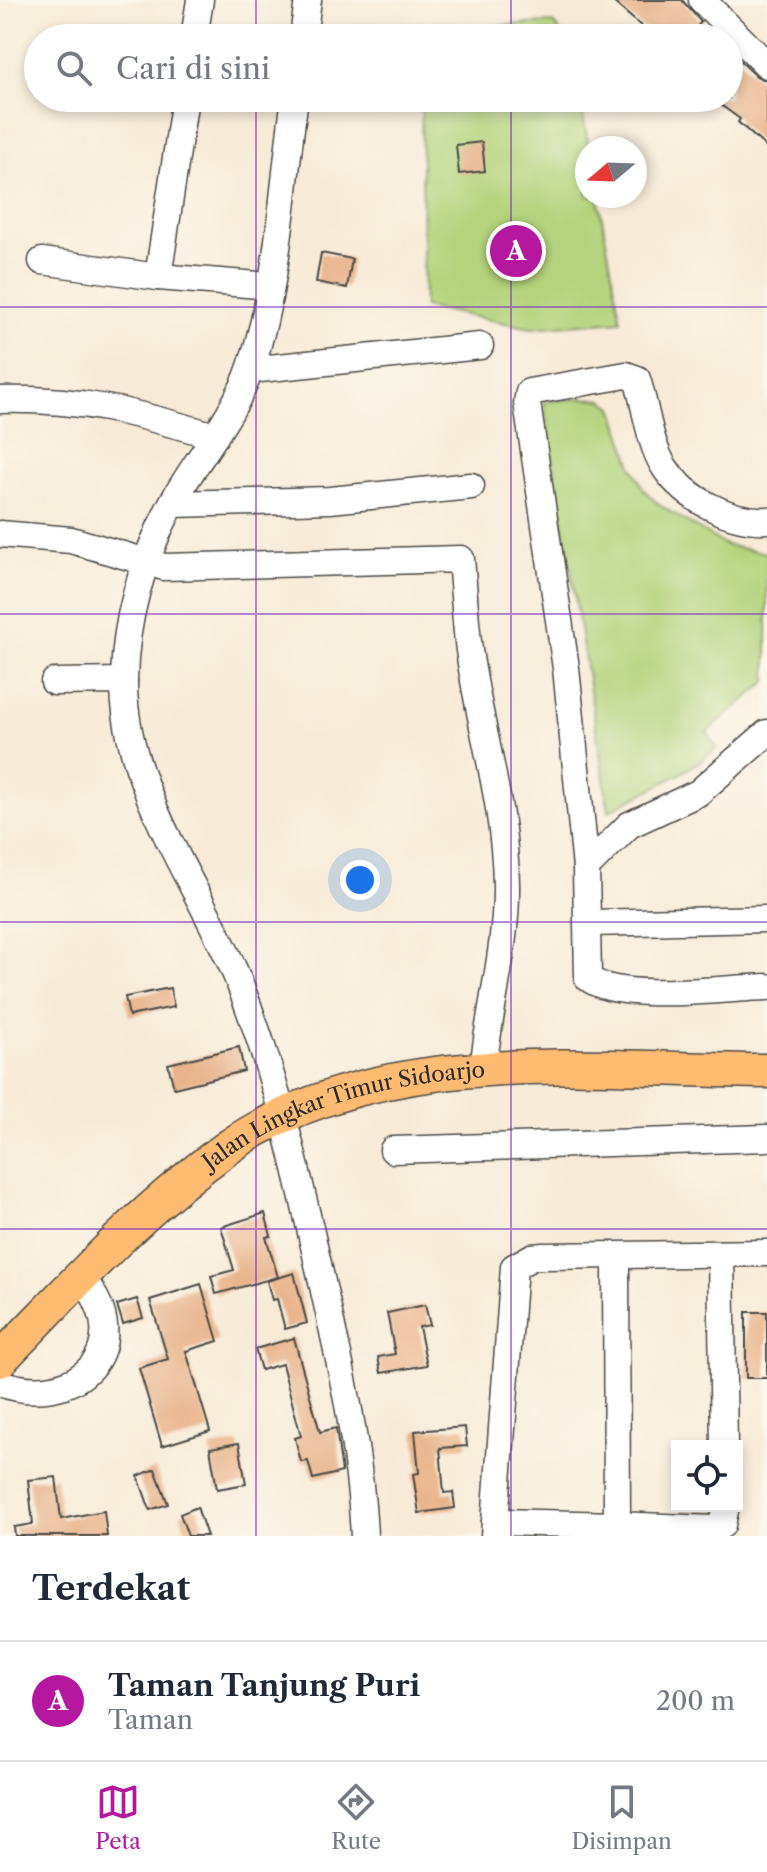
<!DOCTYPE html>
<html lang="id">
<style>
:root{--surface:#fff;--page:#f6f6f7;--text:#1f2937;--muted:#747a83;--line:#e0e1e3;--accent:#b5179e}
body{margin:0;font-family:"Libre Caslon Text",serif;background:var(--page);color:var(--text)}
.controls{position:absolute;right:24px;bottom:24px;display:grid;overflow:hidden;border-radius:0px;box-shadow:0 4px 12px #0003}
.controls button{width:72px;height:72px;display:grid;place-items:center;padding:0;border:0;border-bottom:2px solid var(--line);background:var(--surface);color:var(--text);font:40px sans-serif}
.compass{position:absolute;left:575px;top:136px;width:72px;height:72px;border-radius:50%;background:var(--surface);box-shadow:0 4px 12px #0003;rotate:251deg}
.you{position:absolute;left:360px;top:880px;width:28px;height:28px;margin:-20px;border:6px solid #fff;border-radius:50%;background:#1a73e8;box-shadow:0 0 0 12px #1a73e833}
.badge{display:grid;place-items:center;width:52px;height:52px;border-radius:50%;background:var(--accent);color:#fff;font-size:26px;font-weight:700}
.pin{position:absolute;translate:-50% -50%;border:4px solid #fff;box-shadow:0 2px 8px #0006}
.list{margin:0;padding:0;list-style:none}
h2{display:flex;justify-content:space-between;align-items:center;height:104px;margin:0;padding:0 32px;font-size:34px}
h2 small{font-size:26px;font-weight:400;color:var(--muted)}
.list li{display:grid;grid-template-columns:52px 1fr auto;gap:24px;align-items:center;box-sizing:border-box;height:120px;padding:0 32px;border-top:2px solid var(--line)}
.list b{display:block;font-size:30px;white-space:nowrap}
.list p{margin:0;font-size:26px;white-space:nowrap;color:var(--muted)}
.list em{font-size:26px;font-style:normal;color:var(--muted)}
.icon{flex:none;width:44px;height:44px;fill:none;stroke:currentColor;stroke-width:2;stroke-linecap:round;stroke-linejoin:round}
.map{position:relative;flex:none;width:767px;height:1536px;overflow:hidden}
.search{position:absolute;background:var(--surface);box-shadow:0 4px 12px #0003;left:24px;right:24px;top:24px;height:88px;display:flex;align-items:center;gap:20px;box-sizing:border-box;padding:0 28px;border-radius:44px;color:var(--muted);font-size:30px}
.sheet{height:224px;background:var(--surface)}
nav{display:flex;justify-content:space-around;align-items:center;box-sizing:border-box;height:112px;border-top:2px solid var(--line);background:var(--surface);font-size:22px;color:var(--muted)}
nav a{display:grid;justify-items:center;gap:4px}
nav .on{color:var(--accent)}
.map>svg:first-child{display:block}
.green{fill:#b4d37b;stroke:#707f53;stroke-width:2}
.building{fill:#e9b48b}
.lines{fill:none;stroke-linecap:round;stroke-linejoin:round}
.minor-casing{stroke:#4a4845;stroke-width:29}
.major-casing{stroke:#4a4845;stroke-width:37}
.minor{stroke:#fff;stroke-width:26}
.major{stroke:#febb71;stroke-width:34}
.grid{fill:none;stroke:#7b2cbf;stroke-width:2;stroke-opacity:0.55}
.labels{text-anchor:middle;stroke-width:6;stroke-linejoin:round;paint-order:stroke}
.street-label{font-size:22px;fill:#2b2b2b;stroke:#fbf7ec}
</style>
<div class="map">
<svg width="767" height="1536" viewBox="0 0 767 1536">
<rect width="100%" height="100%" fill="#fbf7ec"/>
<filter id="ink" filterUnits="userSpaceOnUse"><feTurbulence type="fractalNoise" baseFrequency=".0125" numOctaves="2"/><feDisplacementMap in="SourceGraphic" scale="16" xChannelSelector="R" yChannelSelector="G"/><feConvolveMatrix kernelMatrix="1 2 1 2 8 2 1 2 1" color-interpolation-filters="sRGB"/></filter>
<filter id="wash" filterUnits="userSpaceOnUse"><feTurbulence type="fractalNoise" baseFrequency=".006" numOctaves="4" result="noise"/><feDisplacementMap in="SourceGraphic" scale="32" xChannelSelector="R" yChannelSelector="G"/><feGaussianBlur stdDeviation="1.8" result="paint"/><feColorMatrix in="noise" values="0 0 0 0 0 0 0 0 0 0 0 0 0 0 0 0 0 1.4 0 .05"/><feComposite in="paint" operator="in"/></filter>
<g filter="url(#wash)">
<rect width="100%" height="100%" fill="#f7ebd8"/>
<g class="green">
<path d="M 553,23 L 566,38 L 454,38 L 502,25 Z"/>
<path d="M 421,98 L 580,98 L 589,148 L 587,196 L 598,196 L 621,321 L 531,328 L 424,307 Z"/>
<path d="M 584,398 L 603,400 L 613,407 L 632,466 L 644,490 L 658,504 L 725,545 L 767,553 L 767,681 L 707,732 L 717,748 C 684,776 647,790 609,811 L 544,402 Z"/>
</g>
<g id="blocks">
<g class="building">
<path d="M 611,0 L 682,0 L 701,22 L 688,38 L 655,38 Z"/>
<path d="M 732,53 L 756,76 L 767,81 L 767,148 L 738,122 L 740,119 L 711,98 L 729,98 Z"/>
<path d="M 482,142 L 485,171 L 459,174 L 456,145 Z"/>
<path d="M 321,253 L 352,259 L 347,288 L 316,282 Z"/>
<path d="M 170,988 L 174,1007 L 129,1016 L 125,997 Z"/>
<path d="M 239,1047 L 244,1071 L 174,1088 L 168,1064 Z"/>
<path d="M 265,1213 L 271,1236 L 266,1237 L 278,1277 L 216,1294 L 211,1276 L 234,1270 L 221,1227 Z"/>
<path d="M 294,1273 L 307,1323 L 285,1329 L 277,1299 L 272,1300 L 267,1281 Z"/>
<path d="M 201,1284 L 218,1341 L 186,1351 L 210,1431 L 162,1446 L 139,1368 L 168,1359 L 150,1300 Z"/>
<path d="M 137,1299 L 143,1318 L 123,1324 L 117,1305 Z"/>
<path d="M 425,1305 L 430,1325 L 419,1327 L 427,1365 L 381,1373 L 378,1357 L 395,1354 L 387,1313 Z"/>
<rect x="746" y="1312" width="21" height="66"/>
<path d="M 294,1338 L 320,1432 L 336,1428 L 342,1472 L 313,1479 L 308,1461 L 301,1462 L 295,1438 L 301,1436 L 282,1364 L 261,1370 L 255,1349 Z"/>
<path d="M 465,1427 L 467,1446 L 440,1448 L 444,1493 L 453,1492 L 455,1508 L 419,1513 L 413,1474 L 419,1473 L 415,1431 Z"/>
<path d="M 239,1443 L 246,1484 L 217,1489 L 210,1448 Z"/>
<path d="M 155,1469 L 168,1504 L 150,1510 L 138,1476 Z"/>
<path d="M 56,1477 L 61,1519 L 104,1511 L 107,1536 L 15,1536 L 14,1527 L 33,1524 L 28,1480 Z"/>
<path d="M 197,1507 L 207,1536 L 188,1536 L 180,1514 Z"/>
</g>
</g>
</g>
<g filter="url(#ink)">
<use href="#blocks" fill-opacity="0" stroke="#4a4845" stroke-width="2"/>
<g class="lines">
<defs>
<g id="minor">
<path d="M 702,0 L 767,65"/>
<path d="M 194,38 L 200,0"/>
<path d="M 303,38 L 308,0"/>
<path d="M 295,98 C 282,187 280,281 251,367 C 234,417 196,459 171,505 C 143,559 125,619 124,679 C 122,786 201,887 239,982 C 277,1078 300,1182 322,1282 C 341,1367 360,1449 364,1536"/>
<path d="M 42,261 L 158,277 L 271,286"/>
<path d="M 158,277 L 185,98"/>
<path d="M 250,370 L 480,346"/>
<path d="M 0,400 C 84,398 136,413 215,436"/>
<path d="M 172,504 L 330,500 L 471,486"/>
<path d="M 767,520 C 730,522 686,499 665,468 C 649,444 646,406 637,379 L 626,375 L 529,392 L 527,403 L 566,668 L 586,868 L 588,978 C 619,1003 726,988 767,987"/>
<path d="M 0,534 L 71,540 L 164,567 L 461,559 C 464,590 465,620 469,650 C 480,729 505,804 506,884 C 507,947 489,1008 483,1071"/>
<path d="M 54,682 L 124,681"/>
<path d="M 586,868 L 629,825 L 698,793 L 767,733"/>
<path d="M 590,923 L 767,919"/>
<path d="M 393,1150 L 767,1138"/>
<path d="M 721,1254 L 724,1446"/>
<path d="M 616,1257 L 617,1525 L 713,1529 L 722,1525 L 726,1506"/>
<path d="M 0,1383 C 75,1410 141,1349 81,1277"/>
<path d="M 495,1522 L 617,1525"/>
<path d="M 494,1536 L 514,1267 L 532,1257 L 543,1256 L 767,1253"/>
</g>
<g id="major">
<path id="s1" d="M 0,1360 C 73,1285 144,1206 230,1146 C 382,1041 593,1070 767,1071"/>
</g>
</defs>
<use href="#minor" class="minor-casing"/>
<use href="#major" class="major-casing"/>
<use href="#minor" class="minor"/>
<use href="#major" class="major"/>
</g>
</g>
<path class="grid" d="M 256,0 L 256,38M 511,0 L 511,38M 256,98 L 256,1536M 511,98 L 511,1536M 0,307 L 767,307M 0,614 L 767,614M 0,922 L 767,922M 0,1229 L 767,1229"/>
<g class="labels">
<g class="street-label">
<text dy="8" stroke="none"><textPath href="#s1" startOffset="434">Jalan Lingkar Timur Sidoarjo</textPath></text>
</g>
</g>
</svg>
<div class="controls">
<button><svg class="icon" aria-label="locate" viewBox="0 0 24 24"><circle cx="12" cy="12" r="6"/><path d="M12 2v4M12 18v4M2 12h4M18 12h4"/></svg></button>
</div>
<svg class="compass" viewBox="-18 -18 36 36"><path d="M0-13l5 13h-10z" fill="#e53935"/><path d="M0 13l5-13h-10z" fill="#747a83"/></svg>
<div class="you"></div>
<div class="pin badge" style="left:516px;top:251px">A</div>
<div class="search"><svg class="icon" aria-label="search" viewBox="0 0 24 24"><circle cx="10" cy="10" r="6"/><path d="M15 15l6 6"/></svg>Cari di sini</div>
</div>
<section class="sheet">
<h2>Terdekat<small></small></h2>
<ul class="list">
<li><span class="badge">A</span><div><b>Taman Tanjung Puri</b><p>Taman</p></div><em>200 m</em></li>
</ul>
</section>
<nav>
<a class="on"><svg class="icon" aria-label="map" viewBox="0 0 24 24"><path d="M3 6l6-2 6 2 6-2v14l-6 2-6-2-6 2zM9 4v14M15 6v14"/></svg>Peta</a>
<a><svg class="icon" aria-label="directions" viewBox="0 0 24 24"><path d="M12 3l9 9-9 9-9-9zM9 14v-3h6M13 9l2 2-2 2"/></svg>Rute</a>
<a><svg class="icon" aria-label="saved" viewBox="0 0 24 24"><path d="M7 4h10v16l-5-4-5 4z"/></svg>Disimpan</a>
</nav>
